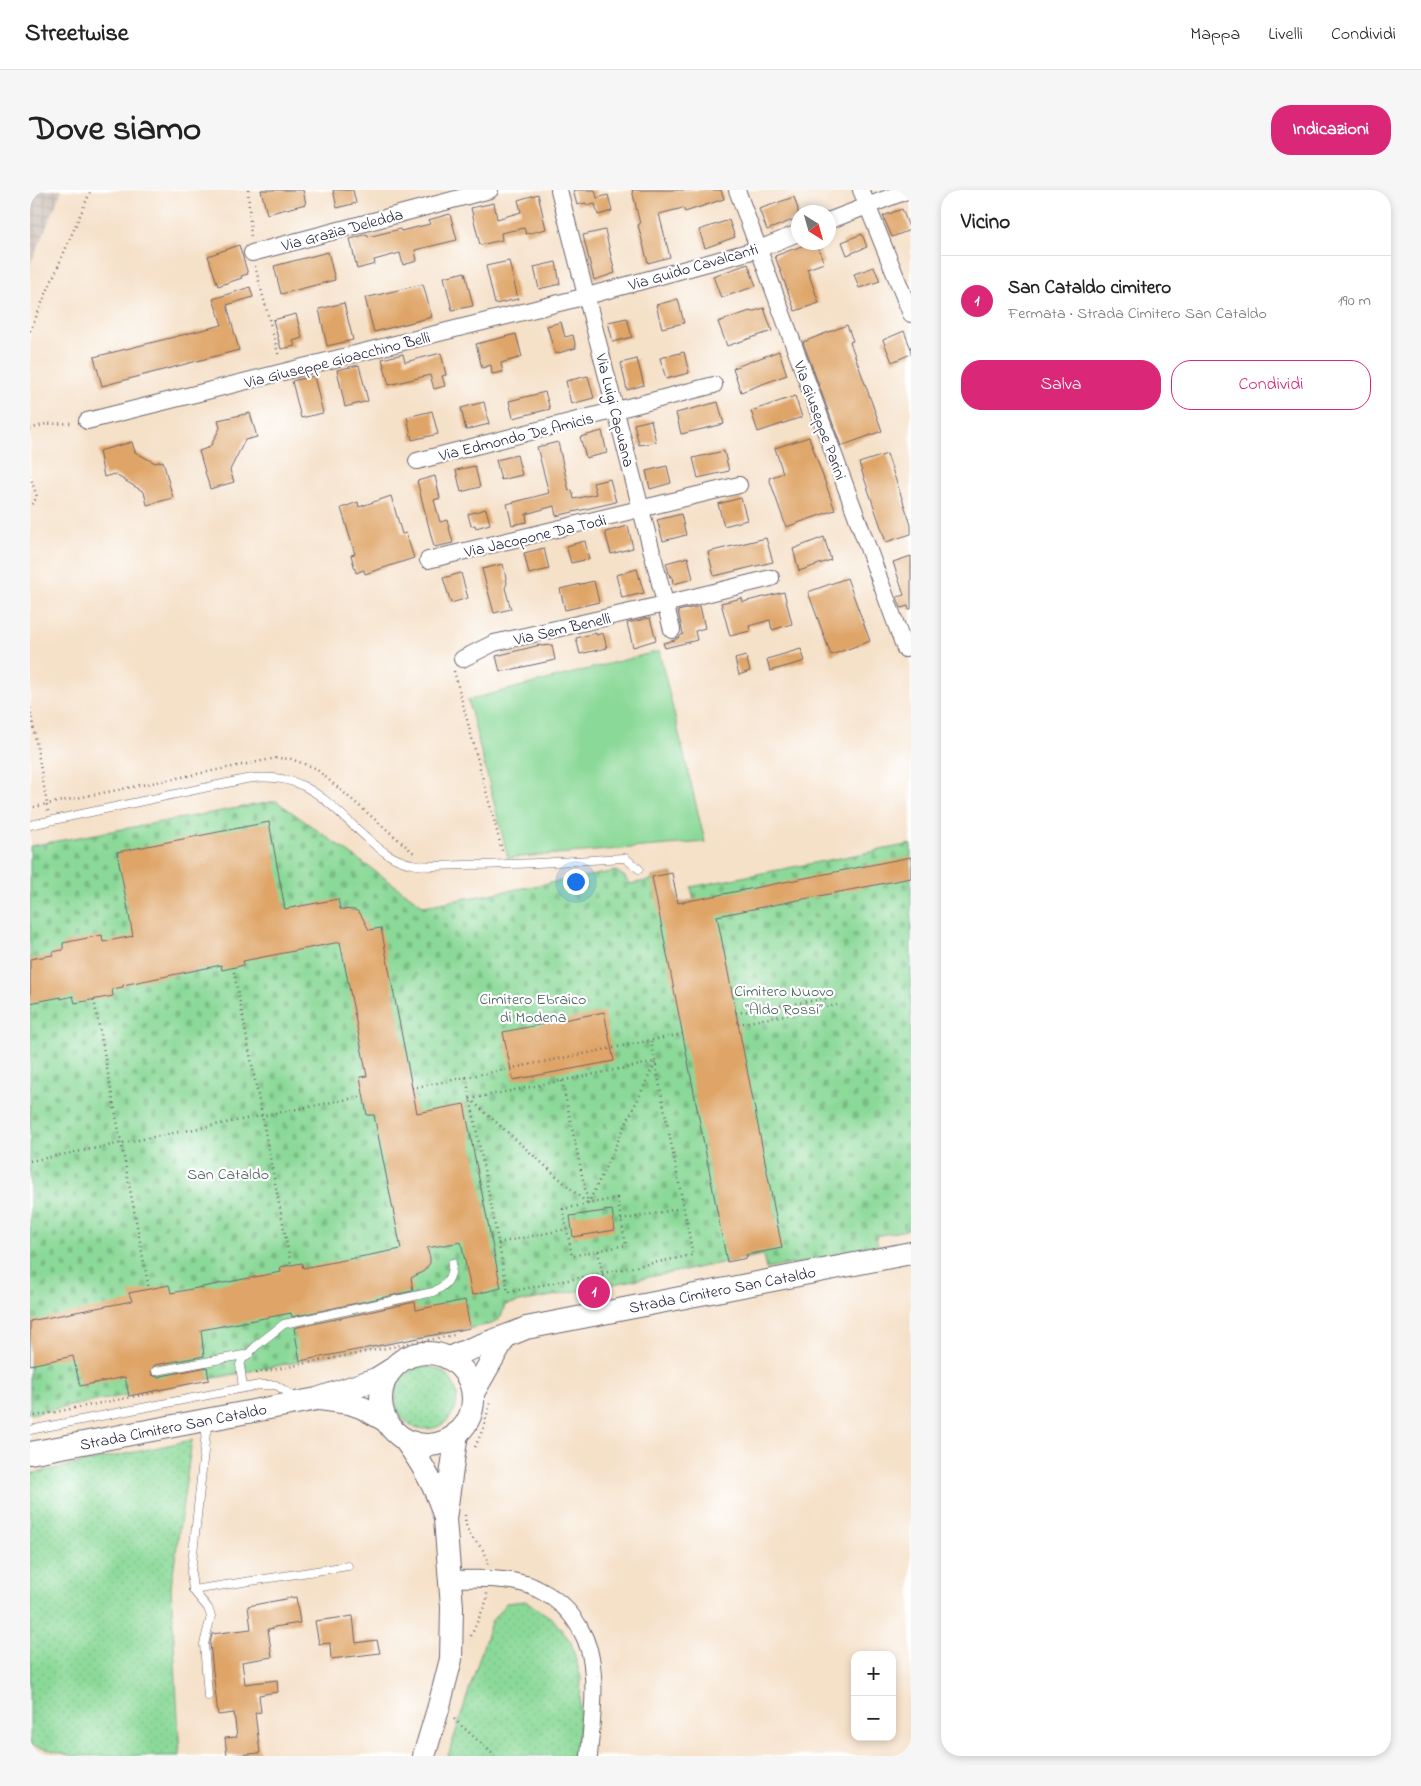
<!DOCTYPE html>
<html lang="it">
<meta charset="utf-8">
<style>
:root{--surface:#fff;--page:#f6f6f6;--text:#222;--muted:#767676;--line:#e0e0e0;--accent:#db2777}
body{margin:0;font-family:"Indie Flower",sans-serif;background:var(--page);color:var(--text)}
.controls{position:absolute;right:15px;bottom:15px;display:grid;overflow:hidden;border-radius:10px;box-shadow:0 2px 8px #0003}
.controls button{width:45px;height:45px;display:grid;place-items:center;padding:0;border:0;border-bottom:1px solid var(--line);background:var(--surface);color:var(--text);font:25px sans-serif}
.compass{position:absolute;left:761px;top:15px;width:45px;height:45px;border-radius:50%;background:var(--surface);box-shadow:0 2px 8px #0003;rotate:143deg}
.you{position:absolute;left:545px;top:691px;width:18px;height:18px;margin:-12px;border:4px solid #fff;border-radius:50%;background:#1a73e8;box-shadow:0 0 0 8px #1a73e833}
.badge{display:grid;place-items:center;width:32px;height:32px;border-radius:50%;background:var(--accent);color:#fff;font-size:16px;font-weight:700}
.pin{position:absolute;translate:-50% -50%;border:2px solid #fff;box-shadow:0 1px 5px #0006}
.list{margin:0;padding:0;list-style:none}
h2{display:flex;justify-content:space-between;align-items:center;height:65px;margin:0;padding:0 20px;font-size:21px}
h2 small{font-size:16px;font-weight:400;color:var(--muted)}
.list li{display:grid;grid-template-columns:32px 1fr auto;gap:15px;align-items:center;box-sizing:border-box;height:90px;padding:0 20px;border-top:1px solid var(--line)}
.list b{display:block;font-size:19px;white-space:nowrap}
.list p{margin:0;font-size:16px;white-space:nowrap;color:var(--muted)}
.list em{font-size:16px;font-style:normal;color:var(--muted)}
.actions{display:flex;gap:10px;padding:15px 20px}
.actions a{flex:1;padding:11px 0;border:1px solid var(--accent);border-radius:20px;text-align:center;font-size:18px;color:var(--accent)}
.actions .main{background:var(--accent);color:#fff}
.map{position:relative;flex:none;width:881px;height:1566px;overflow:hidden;border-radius:20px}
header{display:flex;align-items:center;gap:30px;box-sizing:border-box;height:70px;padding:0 25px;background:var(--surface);border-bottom:1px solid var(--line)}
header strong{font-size:24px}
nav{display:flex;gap:28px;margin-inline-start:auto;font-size:18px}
.intro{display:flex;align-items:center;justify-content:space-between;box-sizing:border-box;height:120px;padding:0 30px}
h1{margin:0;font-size:35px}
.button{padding:12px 22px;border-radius:20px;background:var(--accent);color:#fff;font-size:18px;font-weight:700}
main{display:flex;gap:30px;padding:0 30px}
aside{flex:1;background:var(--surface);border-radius:20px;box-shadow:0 2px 8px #0003}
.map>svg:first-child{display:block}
.industrial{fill:url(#industrial-grid)}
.grass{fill:url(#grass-dots);stroke:#567e6a}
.cemetery{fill:url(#cemetery-stones);stroke:#567e6a}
.garden{fill:#8bd998;stroke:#567e6a}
.building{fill:#dfa567}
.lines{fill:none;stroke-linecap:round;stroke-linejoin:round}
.lane-casing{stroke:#6c646c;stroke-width:9}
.street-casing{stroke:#6c646c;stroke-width:18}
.secondary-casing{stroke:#6c646c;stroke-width:24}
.path{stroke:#6c646c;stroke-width:2.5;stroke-dasharray:1 4;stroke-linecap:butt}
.lane{stroke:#fff;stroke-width:8}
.street{stroke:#fff;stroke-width:16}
.secondary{stroke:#fff;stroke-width:22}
.labels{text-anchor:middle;stroke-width:4.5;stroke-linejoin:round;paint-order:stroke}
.street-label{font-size:16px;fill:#22223b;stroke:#fff}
.park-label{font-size:16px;fill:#47625c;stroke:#fff}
</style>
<header>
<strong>Streetwise</strong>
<nav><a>Mappa</a><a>Livelli</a><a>Condividi</a></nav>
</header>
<div class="intro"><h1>Dove siamo</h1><a class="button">Indicazioni</a></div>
<main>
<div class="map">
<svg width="881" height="1566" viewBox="0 0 881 1566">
<defs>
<pattern id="industrial-grid" width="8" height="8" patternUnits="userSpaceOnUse" patternTransform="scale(1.25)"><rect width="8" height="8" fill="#cec2b9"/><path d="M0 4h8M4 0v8" fill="none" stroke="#b1a6a0"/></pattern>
<pattern id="grass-dots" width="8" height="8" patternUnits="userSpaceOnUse" patternTransform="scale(1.25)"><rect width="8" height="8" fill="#8bd998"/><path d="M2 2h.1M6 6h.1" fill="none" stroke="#78ba84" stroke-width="1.8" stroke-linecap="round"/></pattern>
<pattern id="cemetery-stones" width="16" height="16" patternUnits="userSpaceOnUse" patternTransform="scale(1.25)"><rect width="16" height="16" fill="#8bd998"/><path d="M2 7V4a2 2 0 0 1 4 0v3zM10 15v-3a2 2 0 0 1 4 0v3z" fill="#78ba84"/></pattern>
</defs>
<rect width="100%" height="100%" fill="#fff"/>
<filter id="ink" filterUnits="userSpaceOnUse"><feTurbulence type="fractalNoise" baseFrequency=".02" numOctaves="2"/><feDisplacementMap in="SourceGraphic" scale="10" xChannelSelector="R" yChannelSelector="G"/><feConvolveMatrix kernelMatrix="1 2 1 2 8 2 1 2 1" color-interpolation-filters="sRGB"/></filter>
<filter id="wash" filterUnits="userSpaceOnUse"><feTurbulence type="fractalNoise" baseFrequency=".0096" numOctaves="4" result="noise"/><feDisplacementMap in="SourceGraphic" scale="20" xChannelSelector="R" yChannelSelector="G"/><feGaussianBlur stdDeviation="1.12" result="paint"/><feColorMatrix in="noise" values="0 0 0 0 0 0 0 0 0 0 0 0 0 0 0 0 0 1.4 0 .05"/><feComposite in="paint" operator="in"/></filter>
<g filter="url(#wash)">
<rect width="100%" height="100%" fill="#f5e0c8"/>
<path class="industrial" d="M 0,0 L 32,0 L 0,76 Z"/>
<g class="grass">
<circle cx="396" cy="1208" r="31"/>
<path d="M 162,1250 L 141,1397 L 150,1566 L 42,1566 L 0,1555 L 0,1284 Z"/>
<path d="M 495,1411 L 523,1429 L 541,1452 L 551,1488 L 548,1566 L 418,1566 L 461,1432 L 476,1413 Z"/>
</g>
<path class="cemetery" d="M 246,611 L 394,716 L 586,681 L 595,687 L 599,694 L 622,690 L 622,687 L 642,683 L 648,713 L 664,710 L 661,697 L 881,654 L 881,1039 L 846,1046 L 848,1058 L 736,1079 L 733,1065 L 475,1115 L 471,1127 L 462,1134 L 0,1224 L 0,656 Z"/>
<path class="garden" d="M 629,461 L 675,652 L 478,668 L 438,510 Z"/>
<g id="blocks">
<g class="building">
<path d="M 231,0 L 273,0 L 276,14 L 237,24 Z"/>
<path d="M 303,0 L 323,0 L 326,13 L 307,18 Z"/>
<path d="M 543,0 L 565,0 L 567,8 L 578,5 L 582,21 L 568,25 L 565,14 L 557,16 L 556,13 L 547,15 Z"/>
<path d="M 602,0 L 691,0 L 694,9 L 655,22 L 653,18 L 629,24 L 640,67 L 618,73 L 608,35 L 610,34 Z"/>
<path d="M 508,4 L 516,39 L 496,44 L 494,38 L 471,43 L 472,50 L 450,55 L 441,18 L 464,13 L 467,29 L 491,22 L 488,10 Z"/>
<path d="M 764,7 L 768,19 L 768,28 L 737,40 L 729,19 Z"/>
<path d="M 872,19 L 880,40 L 862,47 L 853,26 Z"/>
<path d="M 420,24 L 427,50 L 385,60 L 387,71 L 373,75 L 370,63 L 344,70 L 345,74 L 327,79 L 320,49 L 337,44 L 338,47 L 370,39 L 371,41 L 400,34 L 398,30 Z"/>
<path d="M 699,30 L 705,47 L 675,58 L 669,40 Z"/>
<path d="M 575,40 L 585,83 L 564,90 L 553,45 Z"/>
<path d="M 832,44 L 837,57 L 817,65 L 812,52 Z"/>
<path d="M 782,52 L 786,52 L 794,73 L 777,79 L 789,113 L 765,121 L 745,66 Z"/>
<path d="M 209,55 L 218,84 L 211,86 L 212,88 L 188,96 L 178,66 Z"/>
<path d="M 298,62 L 305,90 L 251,104 L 244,76 Z"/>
<path d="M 479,71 L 488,109 L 465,114 L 456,76 Z"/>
<path d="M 526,72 L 530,94 L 509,99 L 504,77 Z"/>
<path d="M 718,74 L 726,96 L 691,108 L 683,86 Z"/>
<path d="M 844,77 L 850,91 L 829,98 L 824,84 Z"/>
<path d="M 435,82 L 443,116 L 422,120 L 414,87 Z"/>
<path d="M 393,94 L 402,127 L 344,142 L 335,108 Z"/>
<path d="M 220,97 L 223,107 L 197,115 L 209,160 L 72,196 L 64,167 L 192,135 L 183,109 Z"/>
<path d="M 648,109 L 654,133 L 632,138 L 626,115 Z"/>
<path d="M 314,113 L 323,150 L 297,156 L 289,119 Z"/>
<path d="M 734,118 L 742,141 L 697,156 L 688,132 L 720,121 L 721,122 Z"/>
<path d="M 266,124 L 272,148 L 263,151 L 265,156 L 251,159 L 243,130 Z"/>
<path d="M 597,128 L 602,147 L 583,152 L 578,132 Z"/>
<path d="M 531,132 L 535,147 L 543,145 L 546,158 L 525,164 L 517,136 Z"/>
<path d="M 817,135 L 823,151 L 820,152 L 852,241 L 811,256 L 773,152 Z"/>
<path d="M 874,141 L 881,159 L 881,164 L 862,172 L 853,150 Z"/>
<path d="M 486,144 L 492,167 L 471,173 L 473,182 L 462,184 L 461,175 L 452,178 L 446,154 Z"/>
<path d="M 749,161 L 757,185 L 711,202 L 703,178 Z"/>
<path d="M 654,162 L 659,183 L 636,189 L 630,168 Z"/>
<path d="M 411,163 L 416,185 L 412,186 L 415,196 L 404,199 L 400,185 L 359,195 L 352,169 L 373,164 L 375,172 Z"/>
<path d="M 607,169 L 614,195 L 597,200 L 591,173 Z"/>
<path d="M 329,175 L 338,211 L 315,217 L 307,180 Z"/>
<path d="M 284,186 L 293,223 L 271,228 L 262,191 Z"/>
<path d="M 558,186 L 564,208 L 541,214 L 536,191 Z"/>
<path d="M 515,202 L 520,219 L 483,228 L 479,211 Z"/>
<path d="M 765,206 L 772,227 L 728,242 L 721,221 Z"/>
<path d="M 454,212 L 459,234 L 436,240 L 431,218 Z"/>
<path d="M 688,212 L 694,234 L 651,244 L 646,223 Z"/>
<path d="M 402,221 L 408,244 L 382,250 L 377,227 Z"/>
<path d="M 220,223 L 227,247 L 215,250 L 200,280 L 204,292 L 180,299 L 169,261 L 180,257 L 190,238 L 188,230 Z"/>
<path d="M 621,230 L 626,252 L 609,255 L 604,234 Z"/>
<path d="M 572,241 L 577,263 L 556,268 L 550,247 Z"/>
<path d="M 779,247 L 805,320 L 756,337 L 739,288 L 753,283 L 745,258 Z"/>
<path d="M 102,252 L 105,262 L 125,273 L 133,271 L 143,308 L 117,315 L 114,302 L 84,284 L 74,287 L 69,261 Z"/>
<path d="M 528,252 L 539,301 L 542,300 L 544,309 L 566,304 L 563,293 L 580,289 L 586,312 L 526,326 L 524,316 L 496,324 L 497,332 L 482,335 L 477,314 L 519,303 L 507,257 Z"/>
<path d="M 694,261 L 699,281 L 668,288 L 663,268 Z"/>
<path d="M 857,264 L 881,335 L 881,344 L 856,352 L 829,273 Z"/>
<path d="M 487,265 L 492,285 L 471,290 L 466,270 Z"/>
<path d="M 445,276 L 450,297 L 431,302 L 426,280 Z"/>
<path d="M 637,276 L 641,293 L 620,299 L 616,281 Z"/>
<path d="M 405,286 L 410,308 L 404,310 L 410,332 L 417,330 L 423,353 L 404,357 L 387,291 Z"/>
<path d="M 361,306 L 372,344 L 376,343 L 384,368 L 335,384 L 334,380 L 326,383 L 321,365 L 325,364 L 311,318 L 328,312 L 329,317 Z"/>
<path d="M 711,308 L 717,330 L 694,336 L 688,314 Z"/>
<path d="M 456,319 L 460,334 L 446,338 L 445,335 L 441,336 L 438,324 Z"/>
<path d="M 651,324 L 656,345 L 633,351 L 627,330 Z"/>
<path d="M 598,336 L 603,358 L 581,364 L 575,342 Z"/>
<path d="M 794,347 L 801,370 L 769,381 L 763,359 Z"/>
<path d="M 736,348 L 743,372 L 684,386 L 678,362 Z"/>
<path d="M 555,351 L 559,369 L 541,373 L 536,356 Z"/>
<path d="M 514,358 L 519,379 L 499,384 L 494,363 Z"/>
<path d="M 881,366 L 881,419 L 879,420 L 878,416 L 871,418 L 867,407 L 874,405 L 863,372 Z"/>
<path d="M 658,367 L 663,389 L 643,394 L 642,386 L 640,387 L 636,373 Z"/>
<path d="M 473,374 L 477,393 L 475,398 L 481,419 L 464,423 L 452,379 Z"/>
<path d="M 607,379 L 614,403 L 592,408 L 586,385 Z"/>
<path d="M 431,383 L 438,408 L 421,413 L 413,388 Z"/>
<path d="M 817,388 L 840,451 L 801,465 L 778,402 Z"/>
<path d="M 564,391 L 569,412 L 535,420 L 530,399 Z"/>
<path d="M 754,402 L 762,434 L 742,440 L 740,430 L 719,436 L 720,441 L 700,446 L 691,413 L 712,408 L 713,412 Z"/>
<path d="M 670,416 L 675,438 L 665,441 L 667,450 L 635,458 L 633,453 L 645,450 L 653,444 L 648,421 Z"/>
<path d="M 620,428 L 626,450 L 603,457 L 597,433 Z"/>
<path d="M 566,443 L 566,445 L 573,443 L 577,458 L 550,464 L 546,448 Z"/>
<path d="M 510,455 L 511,456 L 522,455 L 525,470 L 470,482 L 466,466 Z"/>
<path d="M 771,459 L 775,471 L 740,481 L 737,469 Z"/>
<path d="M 716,466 L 720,481 L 709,485 L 705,469 Z"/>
<path d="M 239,632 L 255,719 L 308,709 L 310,719 L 325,720 L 330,723 L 339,740 L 351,738 L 387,923 L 434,914 L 471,1098 L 442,1105 L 431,1052 L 397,1058 L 400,1068 L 400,1073 L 394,1081 L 381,1088 L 383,1101 L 262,1127 L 261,1123 L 171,1140 L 174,1166 L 125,1175 L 121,1180 L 122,1185 L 127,1187 L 177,1177 L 179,1190 L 99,1206 L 95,1187 L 50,1196 L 43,1166 L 0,1175 L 0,1131 L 102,1111 L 99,1103 L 139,1095 L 141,1103 L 251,1082 L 250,1077 L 272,1073 L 273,1078 L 371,1059 L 344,925 L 337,925 L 330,887 L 337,886 L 310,752 L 213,771 L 214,775 L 192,780 L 191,775 L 93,795 L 93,797 L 82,799 L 83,806 L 45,813 L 43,806 L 31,809 L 31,807 L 0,813 L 0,769 L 23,765 L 22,762 L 33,760 L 33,753 L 72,745 L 73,752 L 103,746 L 87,662 Z"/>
<path d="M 881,667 L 881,688 L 687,726 L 752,1058 L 716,1065 L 717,1068 L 697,1072 L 622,687 L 642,683 L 648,713 Z"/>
<path d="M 574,822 L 584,871 L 483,890 L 473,842 Z"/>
<path d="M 582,1020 L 585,1040 L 543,1047 L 540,1026 Z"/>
<path d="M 435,1110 L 440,1138 L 270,1171 L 264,1138 L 385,1112 L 386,1120 Z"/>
<path d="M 266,1407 L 270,1433 L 244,1437 L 244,1438 L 238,1439 L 242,1467 L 212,1472 L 215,1494 L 247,1490 L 248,1502 L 229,1505 L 231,1522 L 225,1523 L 230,1563 L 197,1566 L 195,1548 L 207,1547 L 204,1523 L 188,1525 L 180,1454 L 182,1444 L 221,1439 L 218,1416 Z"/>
<path d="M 323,1426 L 326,1453 L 347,1450 L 350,1463 L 301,1469 L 300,1453 L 289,1454 L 285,1431 Z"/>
</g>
</g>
</g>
<g filter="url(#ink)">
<use href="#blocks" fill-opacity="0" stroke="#6c646c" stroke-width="1"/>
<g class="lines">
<defs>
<g id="lane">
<path d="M 0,635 L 216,589 C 275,580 296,612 336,647 C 350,660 363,670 382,674 C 398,678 418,675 435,675 C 488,675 541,671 595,668 L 609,679"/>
<path d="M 126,1181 L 219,1164"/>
<path d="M 213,1198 L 210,1175 L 212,1170 L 227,1155 L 254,1134 L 403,1102 C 417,1095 422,1089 422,1073"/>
<path d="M 177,1233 L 161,1382 L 163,1400 L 178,1418 L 181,1426 L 174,1454 L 178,1506"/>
<path d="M 0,1240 L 229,1195 L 246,1195 L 268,1209"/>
<path d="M 163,1400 L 318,1376"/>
</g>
<g id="street">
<path d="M 529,0 L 642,440"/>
<path d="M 707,0 L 875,459"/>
<path d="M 831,0 L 881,124"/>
<path d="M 798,31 L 879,0"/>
<path d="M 222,63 L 460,0"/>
<path d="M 57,231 L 557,106 L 729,59 L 768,43"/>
<path d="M 387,271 L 684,195"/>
<path d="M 398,370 L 709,295"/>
<path d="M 432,469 L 464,453 L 635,414 L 741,388"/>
<path d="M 419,1389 C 445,1389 471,1387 495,1394 C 501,1395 507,1399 513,1402 C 544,1418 562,1451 563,1486 C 565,1512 561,1540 559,1566"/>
</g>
<g id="secondary">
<circle cx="397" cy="1209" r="46"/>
<path d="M 419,1168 C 444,1156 471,1149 496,1138 L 881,1063"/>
<path d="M 443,1203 L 475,1147"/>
<path d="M 290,1209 L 319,1213 L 333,1218 L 356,1231"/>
<path d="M 374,1249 C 392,1273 406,1297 414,1325"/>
<path d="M 0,1263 L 287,1209 L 346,1189 L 359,1181"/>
<path d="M 394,1566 L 409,1516 L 421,1469 L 422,1417 L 415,1329 L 427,1243"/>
</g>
</defs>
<use href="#lane" class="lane-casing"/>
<use href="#street" class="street-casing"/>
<use href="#secondary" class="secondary-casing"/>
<g class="path">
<path d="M 218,0 L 221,48"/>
<path d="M 225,76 L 249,167"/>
<path d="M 0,141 L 61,0"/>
<path d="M 0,239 L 16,234 L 42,233"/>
<path d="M 0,286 L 7,307 L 0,317"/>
<path d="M 424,481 L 473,664"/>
<path d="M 0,518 L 17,614 L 0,618"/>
<path d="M 18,621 L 17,614 L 247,568 L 261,569 L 285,578 L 384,663"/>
<path d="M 203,777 L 261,1075"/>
<path d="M 64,810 L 119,1099"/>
<path d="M 706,823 L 806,807"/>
<path d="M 708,834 L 807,815"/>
<path d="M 436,887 L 478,1102 L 663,1065 L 621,851"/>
<path d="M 532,891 L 558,1013"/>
<path d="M 382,898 L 653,844"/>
<path d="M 440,909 L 625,872"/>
<path d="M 440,909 L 558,1014"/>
<path d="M 0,971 L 334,906"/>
<path d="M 587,1008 L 596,1055 L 542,1066 L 533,1019 Z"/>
<path d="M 558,1014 L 625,873"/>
<path d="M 591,1030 L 653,1018"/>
<path d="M 468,1053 L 537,1039"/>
<path d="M 568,1061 L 576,1103"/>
<path d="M 226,1183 L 424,1145"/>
<path d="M 0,1227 L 127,1202"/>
<path d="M 445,1257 L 453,1239 L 461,1210"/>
<path d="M 435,1325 C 435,1330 436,1336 438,1341 C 444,1354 457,1357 458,1375"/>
<path d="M 441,1446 L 457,1410 L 457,1403"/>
<path d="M 424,1529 L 465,1566"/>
</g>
<use href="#lane" class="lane"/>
<use href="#street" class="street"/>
<use href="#secondary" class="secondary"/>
</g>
</g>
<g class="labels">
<g class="street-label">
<text transform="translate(312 39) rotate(-15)" y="6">Via Grazia Deledda</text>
<text transform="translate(663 76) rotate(-16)" y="6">Via Guido Cavalcanti</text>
<text transform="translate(307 169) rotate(-14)" y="6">Via Giuseppe Gioacchino Belli</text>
<text transform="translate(586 220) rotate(76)" y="6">Via Luigi Capuana</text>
<text transform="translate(791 230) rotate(70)" y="6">Via Giuseppe Parini</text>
<text transform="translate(486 246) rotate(-14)" y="6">Via Edmondo De Amicis</text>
<text transform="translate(505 345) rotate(-13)" y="6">Via Jacopone Da Todi</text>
<text transform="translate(532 438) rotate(-13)" y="6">Via Sem Benelli</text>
<text transform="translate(692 1099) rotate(-11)" y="6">Strada Cimitero San Cataldo</text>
<text transform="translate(143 1236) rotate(-11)" y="6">Strada Cimitero San Cataldo</text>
</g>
<g class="park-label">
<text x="754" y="806">Cimitero Nuovo<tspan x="754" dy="18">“Aldo Rossi”</tspan></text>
<text x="503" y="814">Cimitero Ebraico<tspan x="503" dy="18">di Modena</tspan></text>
<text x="198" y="989">San Cataldo</text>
</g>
</g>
</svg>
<div class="controls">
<button>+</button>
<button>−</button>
</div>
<svg class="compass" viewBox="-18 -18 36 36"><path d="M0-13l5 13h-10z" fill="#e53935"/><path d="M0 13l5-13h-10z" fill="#767676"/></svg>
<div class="you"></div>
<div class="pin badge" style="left:564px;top:1102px">1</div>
</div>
<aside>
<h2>Vicino<small></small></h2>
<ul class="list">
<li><span class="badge">1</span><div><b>San Cataldo cimitero</b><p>Fermata · Strada Cimitero San Cataldo</p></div><em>190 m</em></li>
</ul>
<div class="actions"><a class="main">Salva</a><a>Condividi</a></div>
</aside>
</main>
